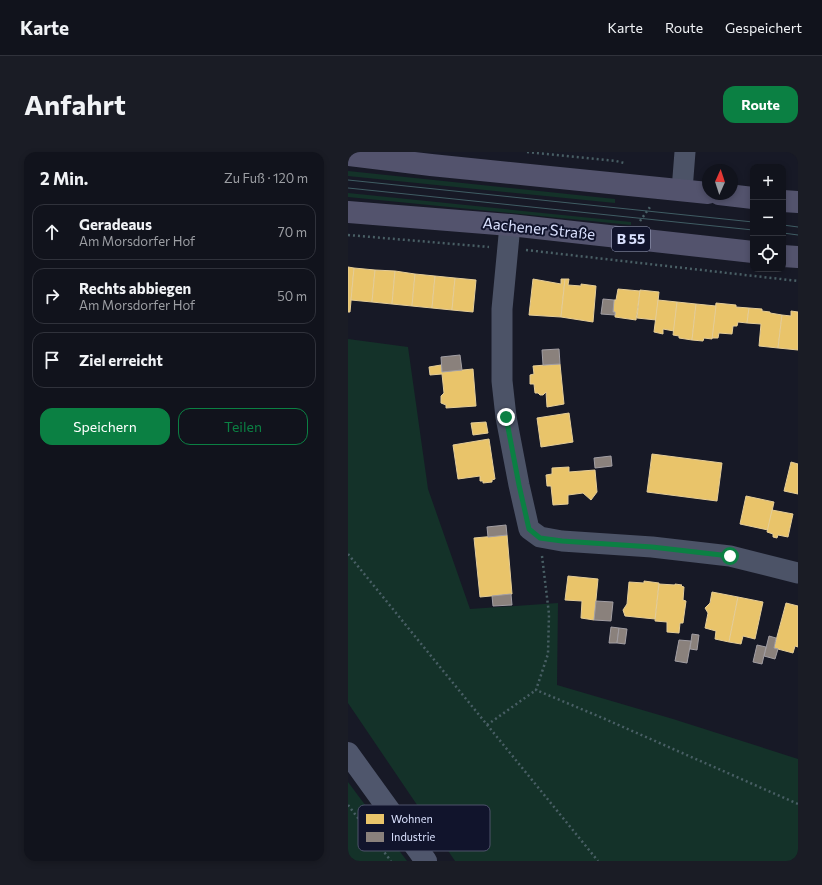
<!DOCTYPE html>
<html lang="de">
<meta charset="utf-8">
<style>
:root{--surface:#11131c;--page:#1a1c25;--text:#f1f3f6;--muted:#9c9ea3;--line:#30323b;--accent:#0b8043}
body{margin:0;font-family:Commissioner,sans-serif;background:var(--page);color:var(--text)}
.controls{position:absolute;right:12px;top:12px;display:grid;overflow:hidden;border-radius:8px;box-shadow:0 2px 6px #0003}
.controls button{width:36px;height:36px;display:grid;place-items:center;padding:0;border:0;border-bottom:1px solid var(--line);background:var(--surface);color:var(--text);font:20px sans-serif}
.compass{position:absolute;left:354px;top:12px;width:36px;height:36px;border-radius:50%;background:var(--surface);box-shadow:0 2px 6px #0003;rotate:3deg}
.stop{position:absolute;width:12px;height:12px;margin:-9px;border:3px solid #0b8043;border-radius:50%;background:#fff}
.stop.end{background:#0b8043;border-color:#fff;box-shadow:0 1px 4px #0008}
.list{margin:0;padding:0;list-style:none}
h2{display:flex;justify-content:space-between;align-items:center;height:52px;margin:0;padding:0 16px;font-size:17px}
h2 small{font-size:13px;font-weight:400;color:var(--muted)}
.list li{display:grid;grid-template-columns:26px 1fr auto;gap:12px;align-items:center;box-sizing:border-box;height:56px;margin:0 8px 8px;padding:0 8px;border:1px solid var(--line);border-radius:12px}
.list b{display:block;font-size:15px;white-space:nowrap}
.list p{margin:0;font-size:13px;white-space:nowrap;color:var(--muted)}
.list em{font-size:13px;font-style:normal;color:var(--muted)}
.actions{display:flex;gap:8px;padding:12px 16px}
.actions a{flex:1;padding:9px 0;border:1px solid var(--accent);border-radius:12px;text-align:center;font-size:14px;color:var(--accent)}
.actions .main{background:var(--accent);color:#fff}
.icon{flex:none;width:22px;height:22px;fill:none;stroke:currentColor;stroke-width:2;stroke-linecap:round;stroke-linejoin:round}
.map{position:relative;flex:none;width:450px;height:709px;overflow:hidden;border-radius:12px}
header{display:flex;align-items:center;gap:24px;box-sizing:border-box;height:56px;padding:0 20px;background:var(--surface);border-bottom:1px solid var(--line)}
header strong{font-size:19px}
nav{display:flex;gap:22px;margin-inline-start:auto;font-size:14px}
.intro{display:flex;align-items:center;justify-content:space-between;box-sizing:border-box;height:96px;padding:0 24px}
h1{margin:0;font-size:28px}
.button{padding:10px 18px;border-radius:12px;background:var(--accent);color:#fff;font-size:14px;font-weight:700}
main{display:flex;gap:24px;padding:0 24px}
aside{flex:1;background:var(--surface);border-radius:12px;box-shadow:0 2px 6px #0003}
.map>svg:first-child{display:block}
.green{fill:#143229}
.homes{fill:#e9c46a;stroke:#e5cd97}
.industry{fill:#8a817c;stroke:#a29ea3}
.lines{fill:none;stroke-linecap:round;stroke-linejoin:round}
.path{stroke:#495f65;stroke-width:2.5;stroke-dasharray:2 3;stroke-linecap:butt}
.street{stroke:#4c5367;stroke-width:21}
.secondary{stroke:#4f566c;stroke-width:22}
.primary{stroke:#53536d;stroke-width:22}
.tram{stroke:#405d64;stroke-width:1}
.route{stroke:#0b8043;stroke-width:5}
.labels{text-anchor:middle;stroke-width:4;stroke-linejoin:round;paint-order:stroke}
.shield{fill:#11142c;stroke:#9ea4c0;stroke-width:1}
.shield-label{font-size:14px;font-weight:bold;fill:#dbe2ff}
.street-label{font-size:15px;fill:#dbe2ff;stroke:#11142c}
.key{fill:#11142c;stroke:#4e526b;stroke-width:1}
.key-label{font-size:11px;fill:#dbe2ff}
</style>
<header>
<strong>Karte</strong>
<nav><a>Karte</a><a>Route</a><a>Gespeichert</a></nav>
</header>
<div class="intro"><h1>Anfahrt</h1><a class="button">Route</a></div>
<main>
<aside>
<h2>2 Min.<small>Zu Fuß · 120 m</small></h2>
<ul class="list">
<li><svg class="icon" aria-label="ahead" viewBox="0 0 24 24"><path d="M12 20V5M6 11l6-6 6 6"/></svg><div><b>Geradeaus</b><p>Am Morsdorfer Hof</p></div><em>70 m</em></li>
<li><svg class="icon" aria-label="right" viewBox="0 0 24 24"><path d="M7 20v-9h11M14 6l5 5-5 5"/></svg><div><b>Rechts abbiegen</b><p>Am Morsdorfer Hof</p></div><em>50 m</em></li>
<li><svg class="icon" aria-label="arrive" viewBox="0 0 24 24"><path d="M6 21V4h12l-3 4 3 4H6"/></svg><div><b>Ziel erreicht</b></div></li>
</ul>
<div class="actions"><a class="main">Speichern</a><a>Teilen</a></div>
</aside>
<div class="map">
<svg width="450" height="709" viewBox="0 0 450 709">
<rect width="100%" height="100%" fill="#171926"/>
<g class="green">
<path d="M 0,19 L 267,47 L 267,51 L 0,24 Z"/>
<path d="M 0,41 L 283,70 L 283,73 L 0,45 Z"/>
<path d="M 0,187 L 60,195 L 80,337 L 122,457 L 210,451 L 209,533 L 325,567 L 450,607 L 450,709 L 107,709 L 0,551 Z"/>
<path d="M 0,630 L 59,709 L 0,709 Z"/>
</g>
<g class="homes">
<path d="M 0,115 L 6,116 L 2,160 L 0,160 Z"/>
<path d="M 6,116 L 27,118 L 24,150 L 3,148 Z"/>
<path d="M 27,118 L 47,119 L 44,152 L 24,150 Z"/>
<path d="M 47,119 L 67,122 L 64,154 L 44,152 Z"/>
<path d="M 67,122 L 87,124 L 84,156 L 64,154 Z"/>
<path d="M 87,124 L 107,126 L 104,158 L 84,156 Z"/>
<path d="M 107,126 L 128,128 L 125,160 L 104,158 Z"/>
<path d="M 185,127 L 213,132 L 213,127 L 217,127 L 213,165 L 181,163 Z"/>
<path d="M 217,127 L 221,127 L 220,133 L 233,134 L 233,132 L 248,134 L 245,170 L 213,165 Z"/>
<path d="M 270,137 L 292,139 L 288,168 L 267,165 L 267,160 L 265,160 L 266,148 L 268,148 Z"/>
<path d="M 292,138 L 311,140 L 308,168 L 289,166 Z"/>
<path d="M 310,148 L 329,150 L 326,179 L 315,177 L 315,182 L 306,180 Z"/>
<path d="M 329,150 L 348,152 L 344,188 L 331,186 L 331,184 L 325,183 Z"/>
<path d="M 368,151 L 388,153 L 388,155 L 401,156 L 399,171 L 390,170 L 389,174 L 385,174 L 384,182 L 371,181 L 370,186 L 364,186 Z"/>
<path d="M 348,152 L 368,154 L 364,187 L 356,186 L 355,189 L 344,188 Z"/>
<path d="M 401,156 L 414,157 L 414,159 L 422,160 L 422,161 L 434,163 L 430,196 L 411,194 L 413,172 L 399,171 Z"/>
<path d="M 443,159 L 450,160 L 450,198 L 430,196 L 434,163 L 443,164 Z"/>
<path d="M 212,212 L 216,252 L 199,255 L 198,240 L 195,243 L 192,243 L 190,241 L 187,241 L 186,232 L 182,232 L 182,223 L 186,222 L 185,214 Z"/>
<path d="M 93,213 L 94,220 L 125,217 L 128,254 L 98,256 L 98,253 L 93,251 L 93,244 L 96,241 L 94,222 L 82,223 L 81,215 Z"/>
<path d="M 221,261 L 225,290 L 193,295 L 189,266 Z"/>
<path d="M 138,270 L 140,281 L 125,283 L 123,271 Z"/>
<path d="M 141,287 L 147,327 L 144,328 L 144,330 L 135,331 L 135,329 L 132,329 L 132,324 L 110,327 L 105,293 Z"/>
<path d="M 304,302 L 374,311 L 369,349 L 299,340 Z"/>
<path d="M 443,310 L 450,312 L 450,342 L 436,339 Z"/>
<path d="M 221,315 L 221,320 L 247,318 L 249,340 L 243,348 L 235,341 L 220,343 L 220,352 L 205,353 L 203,334 L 199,334 L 198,323 L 204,322 L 204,316 Z"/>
<path d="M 398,344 L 426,350 L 420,378 L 392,372 Z"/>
<path d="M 424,358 L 445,362 L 440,385 L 430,383 L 429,386 L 425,385 L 425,382 L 419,380 Z"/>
<path d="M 159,383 L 164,442 L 132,445 L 126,386 Z"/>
<path d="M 220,424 L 250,427 L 246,468 L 233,466 L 234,449 L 217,448 Z"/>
<path d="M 296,429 L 311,431 L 307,467 L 277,464 L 275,458 L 279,452 L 281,430 L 296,431 Z"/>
<path d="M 311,432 L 327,433 L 327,432 L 334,433 L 333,434 L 336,435 L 335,448 L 338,449 L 335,471 L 332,471 L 331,481 L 319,480 L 319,470 L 307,469 Z"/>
<path d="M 364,440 L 390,445 L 381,490 L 367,487 L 368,479 L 357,476 L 360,461 L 357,456 L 362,451 Z"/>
<path d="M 390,445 L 415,450 L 407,487 L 395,484 L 393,492 L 381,490 Z"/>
<path d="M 438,451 L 450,454 L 450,495 L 447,494 L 445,501 L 426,496 Z"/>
</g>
<g class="industry">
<path d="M 255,147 L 266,148 L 265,160 L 267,160 L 267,163 L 253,162 Z"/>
<path d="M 211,197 L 212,212 L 195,213 L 194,198 Z"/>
<path d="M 112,203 L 114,218 L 94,220 L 93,205 Z"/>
<path d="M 263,304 L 264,314 L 247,316 L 246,306 Z"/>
<path d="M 158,373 L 159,383 L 140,385 L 139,375 Z"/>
<path d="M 163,442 L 164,453 L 145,454 L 144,444 Z"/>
<path d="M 248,449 L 265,450 L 263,469 L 246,468 Z"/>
<path d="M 263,475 L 271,476 L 269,491 L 261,491 Z"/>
<path d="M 271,476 L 279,477 L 277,492 L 269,491 Z"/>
<path d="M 344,482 L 351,483 L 349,498 L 342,497 Z"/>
<path d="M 421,484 L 428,486 L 426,496 L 430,497 L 427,507 L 416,504 Z"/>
<path d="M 331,488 L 343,489 L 339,511 L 327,509 Z"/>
<path d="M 409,493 L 418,495 L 414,512 L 405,510 Z"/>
</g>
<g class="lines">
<g class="path">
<path d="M 179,0 L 268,9 L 276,11"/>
<path d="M 292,69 L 302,55"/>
<path d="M 0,83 L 141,95"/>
<path d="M 178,98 L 450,129"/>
<path d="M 0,402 L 250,709"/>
<path d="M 194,404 L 201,462 L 200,502 L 188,538 L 257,567 L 450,652"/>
<path d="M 139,573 L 188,538"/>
<path d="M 0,653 L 43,709"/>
</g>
<g class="street">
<path d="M 334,38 L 337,0"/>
<path d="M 162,73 L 154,157 L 154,229 L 158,265 L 171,333 L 181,377 L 192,385 L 214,389 L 304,395 L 382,404 L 450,421"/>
</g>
<path class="secondary" d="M 0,601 L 78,709"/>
<g class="primary">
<path d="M 0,3 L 83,13 L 360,41"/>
<path d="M 371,42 L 405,46"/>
<path d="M 435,49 L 450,50"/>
<path d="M 0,60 L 162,73 L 405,100"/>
<path d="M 435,104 L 450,105"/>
</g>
<g class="tram">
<path d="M 0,28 L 405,70"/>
<path d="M 0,36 L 405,78"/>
<path d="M 435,73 L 450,75"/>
<path d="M 435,81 L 450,83"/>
</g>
</g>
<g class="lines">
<path class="route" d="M 158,265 L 171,333 L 181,377 L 192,386 L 214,389 L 304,395 L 382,404"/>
</g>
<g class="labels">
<rect class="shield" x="264" y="75" width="38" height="24" rx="3"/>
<g class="shield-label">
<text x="283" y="92">B 55</text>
</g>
<g class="street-label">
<text transform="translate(191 77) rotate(6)" y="5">Aachener Straße</text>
</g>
</g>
<rect x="10" y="653" width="132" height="46" rx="6" class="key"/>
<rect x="18" y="662" width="18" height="10" fill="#e9c46a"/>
<rect x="18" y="680" width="18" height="10" fill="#8a817c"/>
<g class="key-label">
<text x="43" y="671">Wohnen</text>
<text x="43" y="689">Industrie</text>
</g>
</svg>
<div class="controls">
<button>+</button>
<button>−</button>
<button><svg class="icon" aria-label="locate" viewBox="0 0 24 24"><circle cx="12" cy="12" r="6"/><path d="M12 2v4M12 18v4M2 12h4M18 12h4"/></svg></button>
</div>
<svg class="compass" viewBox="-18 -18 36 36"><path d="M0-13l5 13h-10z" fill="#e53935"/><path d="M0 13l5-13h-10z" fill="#9c9ea3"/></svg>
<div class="stop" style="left:382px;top:404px"></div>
<div class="stop end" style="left:158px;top:265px"></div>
</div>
</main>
